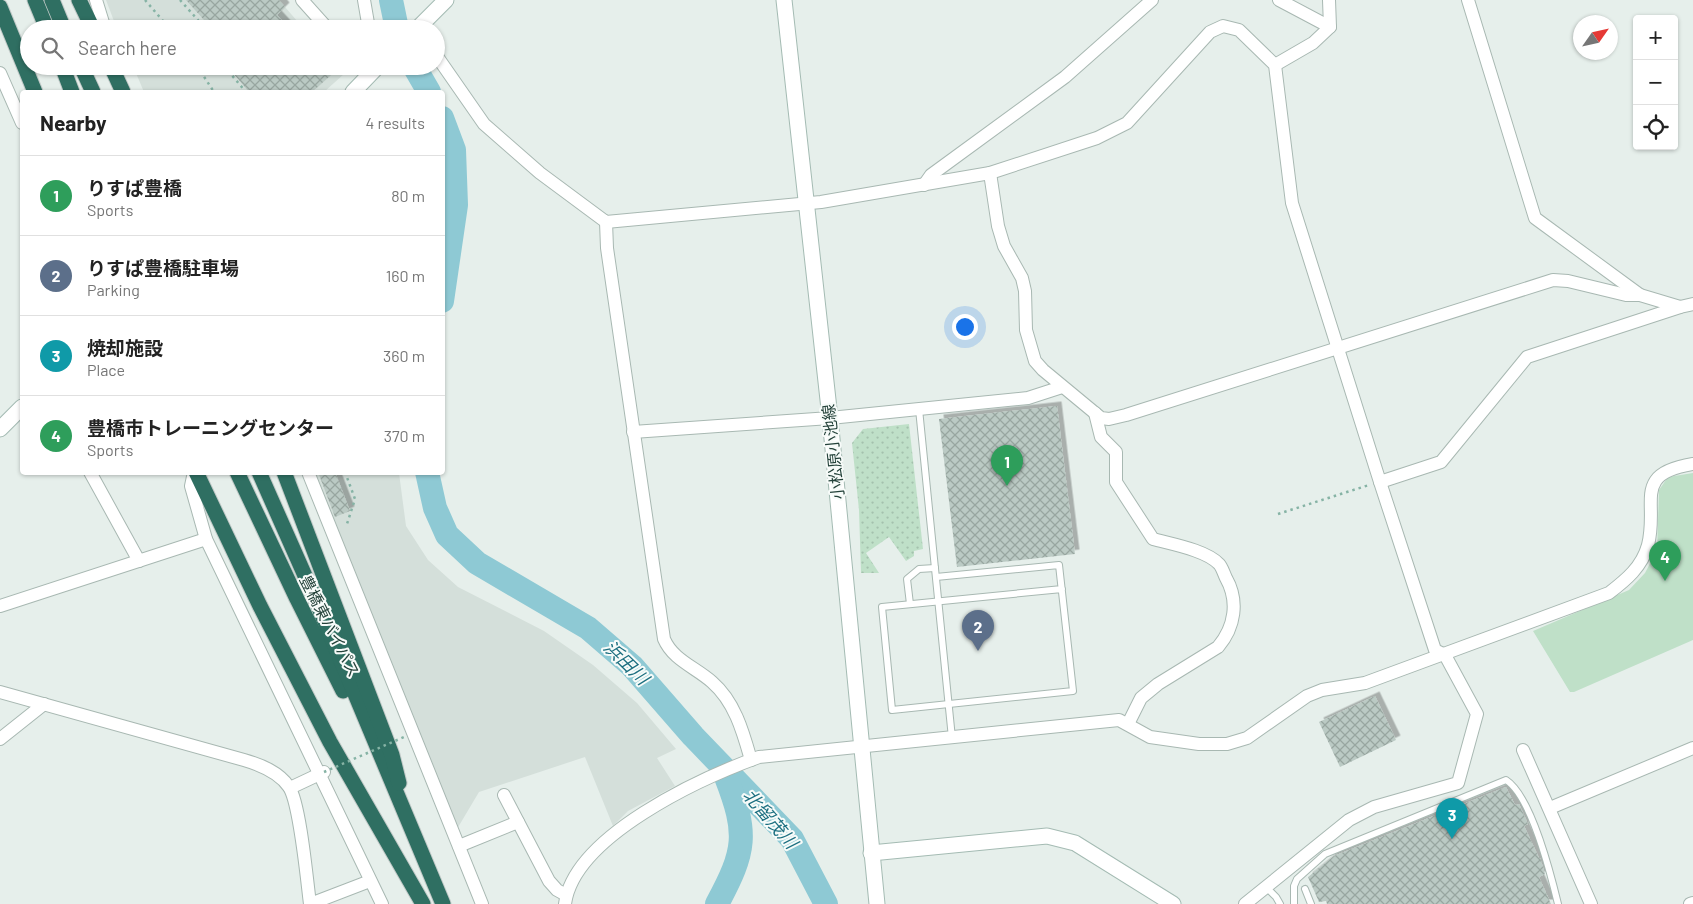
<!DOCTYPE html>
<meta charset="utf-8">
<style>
:root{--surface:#fff;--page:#f2f2f2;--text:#222;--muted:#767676;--line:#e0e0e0;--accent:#804e3d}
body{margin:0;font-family:Barlow,"Noto Sans JP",sans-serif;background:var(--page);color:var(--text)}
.controls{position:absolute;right:15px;top:15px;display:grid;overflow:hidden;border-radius:5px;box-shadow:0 1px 4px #0004}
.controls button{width:45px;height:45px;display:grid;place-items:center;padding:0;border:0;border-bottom:1px solid var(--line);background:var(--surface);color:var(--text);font:25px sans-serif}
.compass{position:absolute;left:1573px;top:15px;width:45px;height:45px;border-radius:50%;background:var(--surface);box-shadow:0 1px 4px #0004;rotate:56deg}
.you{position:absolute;left:964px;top:326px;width:18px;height:18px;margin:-12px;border:4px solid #fff;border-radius:50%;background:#1a73e8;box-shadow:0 0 0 8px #1a73e833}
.badge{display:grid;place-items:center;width:32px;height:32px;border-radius:50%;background:var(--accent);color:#fff;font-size:16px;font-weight:700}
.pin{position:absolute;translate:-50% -41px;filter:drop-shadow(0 1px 2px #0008)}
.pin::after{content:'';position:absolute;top:26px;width:18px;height:15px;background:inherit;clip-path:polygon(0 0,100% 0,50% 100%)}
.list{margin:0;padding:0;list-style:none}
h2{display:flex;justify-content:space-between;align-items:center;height:65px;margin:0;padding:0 20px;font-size:21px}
h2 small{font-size:16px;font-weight:400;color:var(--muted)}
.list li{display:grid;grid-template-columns:32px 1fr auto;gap:15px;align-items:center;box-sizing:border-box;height:80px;padding:0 20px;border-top:1px solid var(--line)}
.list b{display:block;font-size:19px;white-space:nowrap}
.list p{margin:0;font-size:16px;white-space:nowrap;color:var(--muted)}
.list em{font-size:16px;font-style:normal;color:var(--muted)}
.icon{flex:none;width:28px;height:28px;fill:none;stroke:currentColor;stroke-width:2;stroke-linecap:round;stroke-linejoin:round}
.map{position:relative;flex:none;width:1693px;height:904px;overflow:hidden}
.search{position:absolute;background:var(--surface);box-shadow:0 1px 4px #0004;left:20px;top:20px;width:425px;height:55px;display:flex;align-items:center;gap:12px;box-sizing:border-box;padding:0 18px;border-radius:28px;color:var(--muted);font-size:19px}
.panel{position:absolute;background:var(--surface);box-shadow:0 1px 4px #0004;left:20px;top:90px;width:425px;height:385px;border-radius:5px}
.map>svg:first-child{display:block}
.built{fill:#d4dfda}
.grass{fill:url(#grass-dots)}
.pitch{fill:#bfe0c8}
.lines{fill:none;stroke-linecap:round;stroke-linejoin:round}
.river{stroke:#8ec9d4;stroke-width:24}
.building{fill:url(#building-cross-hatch);filter:url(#shadow)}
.lane-casing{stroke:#a8b8b2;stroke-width:8}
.street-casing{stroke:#a8b8b2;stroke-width:14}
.secondary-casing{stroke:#a4bbb3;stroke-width:17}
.highway-casing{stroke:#c2cac8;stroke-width:17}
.path{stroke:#86b3a5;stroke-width:2.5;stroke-dasharray:2.5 4;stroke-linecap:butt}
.lane{stroke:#fff;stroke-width:6}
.street{stroke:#fff;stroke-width:12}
.secondary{stroke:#fff;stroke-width:15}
.highway{stroke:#2f6f62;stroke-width:15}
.path-bridge{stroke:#86b3a5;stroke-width:2.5;stroke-dasharray:2.5 4;stroke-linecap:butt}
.labels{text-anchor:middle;stroke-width:4;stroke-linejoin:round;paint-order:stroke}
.street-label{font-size:16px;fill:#24423a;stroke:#f7fbf9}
.water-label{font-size:18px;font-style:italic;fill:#1c6f80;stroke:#f7fbf9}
</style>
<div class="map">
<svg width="1693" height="904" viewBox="0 0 1693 904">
<defs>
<pattern id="grass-dots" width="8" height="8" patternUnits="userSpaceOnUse" patternTransform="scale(1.25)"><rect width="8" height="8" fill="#bfe0c8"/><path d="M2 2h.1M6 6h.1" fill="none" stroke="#a4c1ad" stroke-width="1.8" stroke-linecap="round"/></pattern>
<pattern id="building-cross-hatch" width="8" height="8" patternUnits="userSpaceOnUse" patternTransform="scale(1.25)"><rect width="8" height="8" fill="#bbcac4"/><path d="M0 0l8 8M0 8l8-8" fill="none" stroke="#98a6a0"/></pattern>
<filter id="shadow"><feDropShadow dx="4.5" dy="-4.5" stdDeviation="0" flood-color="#0004"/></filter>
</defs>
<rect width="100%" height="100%" fill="#e6efeb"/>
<g class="built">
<path d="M 106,0 L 279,0 L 304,29 L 117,29 Z"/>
<path d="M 133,66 L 337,66 L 344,74 L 324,92 L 144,92 Z"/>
<path d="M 314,473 L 399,473 L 406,526 L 428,560 L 458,587 L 544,631 L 593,665 L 637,703 L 676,749 L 657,758 L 675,786 L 628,811 L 613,826 L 585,757 L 479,792 L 457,829 Z"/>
</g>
<path class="grass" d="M 909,424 L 923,549 L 914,551 L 914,556 L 906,561 L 889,537 L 866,553 L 879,573 L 861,573 L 859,510 L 852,443 L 863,429 Z"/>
<path class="pitch" d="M 1693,473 L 1693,640 L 1574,692 L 1570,692 L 1533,631 L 1629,590 L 1645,573 L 1657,550 L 1659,490 L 1668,477 Z"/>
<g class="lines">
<g class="river">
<path d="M 391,0 L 397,29"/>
<path d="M 414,66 L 429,92"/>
<path d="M 442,118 L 454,150 L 456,205 L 442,301"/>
<path d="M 427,472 L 435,508 L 447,535 L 477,563 L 588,628 L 632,666 L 693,736 L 792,839 L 826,904"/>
<path d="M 717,904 C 746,850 748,834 726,777"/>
</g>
</g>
<g class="building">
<path d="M 186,0 L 279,0 L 285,7 L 277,15 L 290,29 L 212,29 Z"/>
<path d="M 227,66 L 323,66 L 331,75 L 312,92 L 249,92 Z"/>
<path d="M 1057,406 L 1075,554 L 957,567 L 939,419 Z"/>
<path d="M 318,472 L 335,472 L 350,511 L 335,517 Z"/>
<path d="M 1375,696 L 1396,740 L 1340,767 L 1319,722 Z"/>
<path d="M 1506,787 L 1515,805 L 1519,804 L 1528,824 L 1524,826 L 1539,858 L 1540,858 L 1545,874 L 1539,877 L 1551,904 L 1327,904 L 1326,901 L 1319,902 L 1308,877 L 1334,856 Z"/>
</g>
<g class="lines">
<defs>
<g id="lane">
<path d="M 919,409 L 952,738"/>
<path d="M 936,577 L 1059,565 L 1073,691 L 892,710 L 882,607 L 1062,589"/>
<path d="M 910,604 L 907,579 L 919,569 L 935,568"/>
<path d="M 1266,887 L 1276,897 L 1280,904"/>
<path d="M 1305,889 L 1311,904"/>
<path d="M 1294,904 L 1294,886 L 1297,879 L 1325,854 L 1506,780 C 1531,796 1551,875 1558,904"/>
</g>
<g id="street">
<path d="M 96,0 L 105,29"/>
<path d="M 302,0 L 328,29"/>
<path d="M 364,0 L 369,29"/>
<path d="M 1279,0 L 1330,27"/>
<path d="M 1468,0 L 1535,218 L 1640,295"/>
<path d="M 436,55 L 484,124 L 540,173 L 606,222 L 821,202 L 990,173 L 1097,138 L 1127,123 L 1210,32 L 1223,26 L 1239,30 L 1275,65 L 1292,203 L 1380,482 L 1435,650 L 1445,655 L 1477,714 L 1458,783 L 1374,807 L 1349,820 L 1245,904"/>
<path d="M 1275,65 L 1313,43 L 1330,27 L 1329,0"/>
<path d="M 0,73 L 22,123"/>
<path d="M 990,173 L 998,226 L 1004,246 L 1022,278 L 1025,291 L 1026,330 L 1035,361 L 1043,370 L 1101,418 L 1109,419 L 1126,415 L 1553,280 L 1568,281 L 1626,295 L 1640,295 L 1680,307 L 1693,304"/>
<path d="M 924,185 L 931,175 L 1065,77 L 1152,0"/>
<path d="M 606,222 L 607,248 L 664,639 C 673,660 695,667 712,682 C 735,702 743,732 751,760"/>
<path d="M 1095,413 L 1101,437 L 1116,452 L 1116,482 L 1153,539 C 1171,544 1206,550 1219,564 C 1222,567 1224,574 1226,578 C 1239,601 1235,627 1218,647 L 1158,684 L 1141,698 L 1128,724"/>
<path d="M 633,432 L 830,418 L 1028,398 L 1062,387"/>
<path d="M 90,472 L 139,561"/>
<path d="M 194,472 L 191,486 L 206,539 L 382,904"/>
<path d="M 308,472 L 482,904"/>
<path d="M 1380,482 L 1441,462 L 1527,357 L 1680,307"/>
<path d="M 0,606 L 206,539"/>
<path d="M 0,692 L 244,760 C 261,765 279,772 289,787 C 300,803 307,881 310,904"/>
<path d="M 0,739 L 44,704"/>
<path d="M 1523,750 L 1591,904"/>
<path d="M 290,788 L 324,772"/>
<path d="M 504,795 L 549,881 L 557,890 L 566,895"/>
<path d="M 1550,808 L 1693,748"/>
<path d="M 459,846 L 518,822"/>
<path d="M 310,904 L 370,881"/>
<path d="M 565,904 C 574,836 701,778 759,757 L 1119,720 L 1150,737 L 1199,744 L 1227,744 L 1247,738 L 1307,696 L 1322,690 L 1365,683 L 1609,593 C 1626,580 1642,567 1648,545 C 1659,502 1631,474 1693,464"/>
<path d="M 1690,904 L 1693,903"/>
</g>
<g id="secondary">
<path d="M 784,0 L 830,418 L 877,904"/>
<path d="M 417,29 L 446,0"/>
<path d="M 353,92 L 378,66"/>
<path d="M 0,429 L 22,407"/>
<path d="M 871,853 L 1047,836 L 1075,843 L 1173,904"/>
</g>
<g id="highway">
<path d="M 35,0 L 47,29"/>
<path d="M 52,0 L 64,29"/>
<path d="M 79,0 L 93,29"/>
<path d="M 0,7 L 35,92"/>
<path d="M 62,66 L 72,92"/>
<path d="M 81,66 L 93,92"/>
<path d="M 111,66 L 123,92"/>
<path d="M 196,472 L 260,606 L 330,742 L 423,904"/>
<path d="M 237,472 L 297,599 L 343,691"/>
<path d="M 259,472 L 314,596 L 443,904"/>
<path d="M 284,472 L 392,755 L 399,783"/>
</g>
</defs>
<use href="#lane" class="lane-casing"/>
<use href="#street" class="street-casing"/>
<use href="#secondary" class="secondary-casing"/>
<use href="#highway" class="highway-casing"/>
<g class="path">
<path d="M 145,0 L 170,29"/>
<path d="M 180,0 L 206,29"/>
<path d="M 197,66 L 214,92"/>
<path d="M 224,66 L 246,92"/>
<path d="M 345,472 L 355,499 L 347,524"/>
<path d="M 1278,514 L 1369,485"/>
</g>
<use href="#lane" class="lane"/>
<use href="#street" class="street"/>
<use href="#secondary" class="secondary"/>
<use href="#highway" class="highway"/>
<path class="path-bridge" d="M 324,772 L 404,737"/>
</g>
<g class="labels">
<g class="street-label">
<text transform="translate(833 452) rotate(-96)" y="6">小松原小池線</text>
<text transform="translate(330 626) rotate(63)" y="6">豊橋東バイパス</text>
</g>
<g class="water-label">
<text transform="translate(626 663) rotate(44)" y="6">浜田川</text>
<text transform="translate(770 819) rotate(49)" y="6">北留茂川</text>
</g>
</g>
</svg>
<div class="controls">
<button>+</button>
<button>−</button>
<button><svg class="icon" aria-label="locate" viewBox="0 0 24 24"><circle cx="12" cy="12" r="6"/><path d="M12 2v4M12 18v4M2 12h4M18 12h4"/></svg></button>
</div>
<svg class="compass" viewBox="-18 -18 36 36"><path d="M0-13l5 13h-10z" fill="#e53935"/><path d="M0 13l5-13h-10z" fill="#767676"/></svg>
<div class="you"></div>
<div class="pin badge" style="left:1007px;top:486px;background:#2e9e5b">1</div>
<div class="pin badge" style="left:978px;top:651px;background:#5c6f8a">2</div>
<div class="pin badge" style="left:1452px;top:839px;background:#0f9aa8">3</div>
<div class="pin badge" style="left:1665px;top:581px;background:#2e9e5b">4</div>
<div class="search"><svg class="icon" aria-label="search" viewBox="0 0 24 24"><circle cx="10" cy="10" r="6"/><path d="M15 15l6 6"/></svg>Search here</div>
<section class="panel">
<h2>Nearby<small>4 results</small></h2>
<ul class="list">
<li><span class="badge" style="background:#2e9e5b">1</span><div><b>りすぱ豊橋</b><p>Sports</p></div><em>80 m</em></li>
<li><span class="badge" style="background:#5c6f8a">2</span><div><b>りすぱ豊橋駐車場</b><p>Parking</p></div><em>160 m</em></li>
<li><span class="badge" style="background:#0f9aa8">3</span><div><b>焼却施設</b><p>Place</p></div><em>360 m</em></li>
<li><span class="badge" style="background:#2e9e5b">4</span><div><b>豊橋市トレーニングセンター</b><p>Sports</p></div><em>370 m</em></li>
</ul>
</section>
</div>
